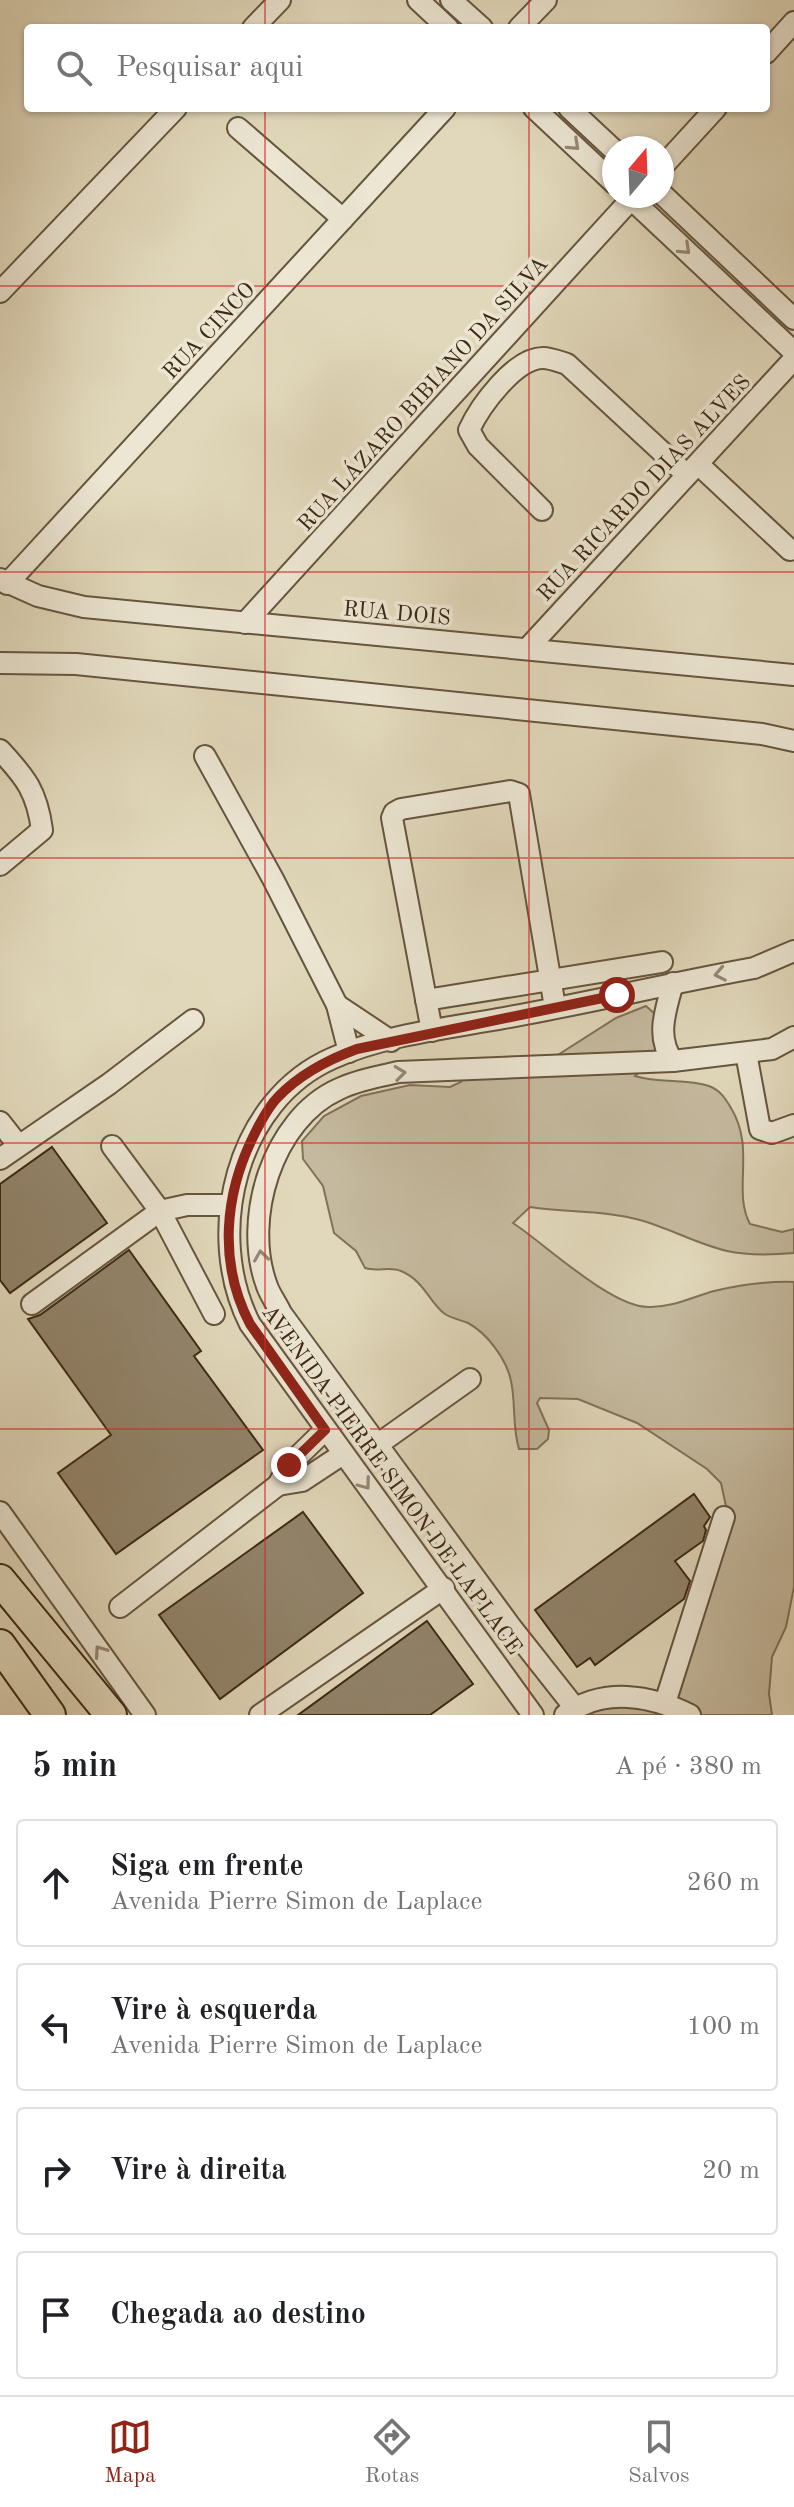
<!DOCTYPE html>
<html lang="pt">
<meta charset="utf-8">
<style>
:root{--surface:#fff;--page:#f2f2f2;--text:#202124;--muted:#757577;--line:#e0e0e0;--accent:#8f2418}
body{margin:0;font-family:"Old Standard TT",serif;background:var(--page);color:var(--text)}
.compass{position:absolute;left:602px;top:136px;width:72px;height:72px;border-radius:50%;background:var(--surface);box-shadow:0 2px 6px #0004;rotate:19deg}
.stop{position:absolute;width:24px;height:24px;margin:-18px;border:6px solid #8f2418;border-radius:50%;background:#fff}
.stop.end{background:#8f2418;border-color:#fff;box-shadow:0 2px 8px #0008}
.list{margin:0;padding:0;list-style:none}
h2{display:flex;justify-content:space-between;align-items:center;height:104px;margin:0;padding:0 32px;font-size:34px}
h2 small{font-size:26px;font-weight:400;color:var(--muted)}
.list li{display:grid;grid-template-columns:52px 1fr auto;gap:24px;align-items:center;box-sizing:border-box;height:128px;margin:0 16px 16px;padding:0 16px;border:2px solid var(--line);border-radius:8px}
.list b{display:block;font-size:30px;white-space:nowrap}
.list p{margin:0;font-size:26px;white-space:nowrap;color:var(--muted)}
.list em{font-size:26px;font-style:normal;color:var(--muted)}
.icon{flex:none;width:44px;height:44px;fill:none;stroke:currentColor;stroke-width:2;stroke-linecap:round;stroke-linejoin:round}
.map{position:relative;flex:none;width:794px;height:1715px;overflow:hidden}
.search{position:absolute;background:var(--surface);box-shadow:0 2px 6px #0004;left:24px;right:24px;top:24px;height:88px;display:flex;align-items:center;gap:20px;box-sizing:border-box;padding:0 28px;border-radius:8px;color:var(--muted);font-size:30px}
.sheet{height:680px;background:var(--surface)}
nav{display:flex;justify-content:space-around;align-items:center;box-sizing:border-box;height:112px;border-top:2px solid var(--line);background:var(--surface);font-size:22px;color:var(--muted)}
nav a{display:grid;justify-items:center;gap:4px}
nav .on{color:var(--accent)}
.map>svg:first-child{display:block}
.green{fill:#c5ba9f;stroke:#81725a;stroke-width:2}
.building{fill:#92846b;stroke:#3d2914;stroke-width:2}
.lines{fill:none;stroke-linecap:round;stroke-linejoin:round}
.minor-casing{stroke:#66553e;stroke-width:24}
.highway-casing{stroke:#3d2914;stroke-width:34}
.minor{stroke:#ece6d3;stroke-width:20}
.highway{stroke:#e1d8bb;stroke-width:30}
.oneway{stroke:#948874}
.route{stroke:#8f2418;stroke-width:10}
.grid{fill:none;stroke:#d62828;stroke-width:2;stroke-opacity:0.55}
.labels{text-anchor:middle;stroke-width:7;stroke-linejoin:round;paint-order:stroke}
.street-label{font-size:22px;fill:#3d2914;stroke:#ece6d3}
</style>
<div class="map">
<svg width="794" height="1715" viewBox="0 0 794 1715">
<rect width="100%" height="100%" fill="#e1d8bb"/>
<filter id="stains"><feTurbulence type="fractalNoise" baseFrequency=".0025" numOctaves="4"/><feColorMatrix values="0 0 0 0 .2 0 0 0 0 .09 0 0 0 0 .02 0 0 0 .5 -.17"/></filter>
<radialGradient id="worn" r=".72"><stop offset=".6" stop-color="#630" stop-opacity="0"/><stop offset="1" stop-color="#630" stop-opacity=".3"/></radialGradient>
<g class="green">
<path d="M 646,1006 L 656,1015 C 661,1050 659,1052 635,1076 C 659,1084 686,1078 709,1086 C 721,1091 725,1098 731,1108 C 756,1149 732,1191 750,1224 L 782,1232 L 794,1229 L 794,1253 C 771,1255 749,1256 727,1251 C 697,1244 669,1228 640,1220 C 604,1210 567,1213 530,1207 L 513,1223 C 545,1244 611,1307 648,1307 C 671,1308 692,1297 714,1291 C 740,1285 768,1281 794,1282 L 794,1587 L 786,1627 L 772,1657 L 769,1694 L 772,1715 L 679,1715 L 674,1678 L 727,1511 L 721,1483 L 707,1469 L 637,1423 L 578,1399 L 540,1398 L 537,1403 L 549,1430 L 548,1439 L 537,1449 L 519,1449 C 512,1426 516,1404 511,1381 C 507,1360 487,1333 468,1323 C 460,1320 451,1318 445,1314 C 430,1304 425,1281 401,1271 C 390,1266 377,1272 365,1268 L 356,1251 L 334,1233 L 323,1186 L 303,1159 L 302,1141 L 324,1116 L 361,1096 L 410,1085 L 450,1087 L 461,1082 L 467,1071 L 553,1058 L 616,1018 Z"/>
<path d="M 615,1704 L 651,1706 L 674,1715 L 580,1715 Z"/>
</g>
<g class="building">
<path d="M 52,1147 L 107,1223 L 10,1293 L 0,1280 L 0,1184 Z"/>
<path d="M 129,1250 L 201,1351 L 194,1356 L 263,1450 L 116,1554 L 58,1473 L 111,1435 L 28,1319 L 40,1315 Z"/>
<path d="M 694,1494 L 710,1517 L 704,1526 L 706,1530 L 703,1541 L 675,1561 L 690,1581 L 684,1599 L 595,1665 L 590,1658 L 577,1667 L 535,1610 Z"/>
<path d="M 303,1512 L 363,1593 L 220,1699 L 159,1615 Z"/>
<path d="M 427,1621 L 473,1684 L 430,1715 L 298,1715 Z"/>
</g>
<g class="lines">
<defs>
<g id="minor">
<path d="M 418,0 L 448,28"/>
<path d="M 451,0 L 482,28"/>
<path d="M 253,28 L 280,0"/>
<path d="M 519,28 L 546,0"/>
<path d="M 766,53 L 794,22"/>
<path d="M 534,108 L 614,183"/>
<path d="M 569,108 L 614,150"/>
<path d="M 238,128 L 343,219"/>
<path d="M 662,167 L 716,108"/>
<path d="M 662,194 L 794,319"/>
<path d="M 628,196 L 794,352"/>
<path d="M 0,292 L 176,108"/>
<path d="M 698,464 L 790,550"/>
<path d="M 542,510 L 478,446 L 469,430 C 480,406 515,358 543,358 C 551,358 560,362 567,364 L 687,475"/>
<path d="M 0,579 L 38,596 L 84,607 L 794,675"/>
<path d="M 7,584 L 445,108"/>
<path d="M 245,623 L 634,196"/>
<path d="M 528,648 L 794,359"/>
<path d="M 0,663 L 76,664 L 762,734 L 794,741"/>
<path d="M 0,750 C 26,778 37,792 42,830 L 0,865"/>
<path d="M 205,756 L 273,879 L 337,1005 L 349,1052"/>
<path d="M 426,1000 L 662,962"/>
<path d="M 337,1005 L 391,1041"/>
<path d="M 432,1031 L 392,818 L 394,813 L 401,809 L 510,791 L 519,794 L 555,1007"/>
<path d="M 746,1053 L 760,1129 L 772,1133 L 794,1125"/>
<path d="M 673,1061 C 655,1037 666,1009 673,983"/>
<path d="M 0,1122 L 18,1145"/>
<path d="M 112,1146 L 160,1211 L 214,1314"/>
<path d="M 0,1159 L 109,1084 L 193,1020"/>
<path d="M 32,1304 L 160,1211 L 187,1205 L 230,1205"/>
<path d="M 377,1445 L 470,1379"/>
<path d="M 278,1485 L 302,1481 L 343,1454"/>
<path d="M 0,1512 L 145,1715"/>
<path d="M 120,1607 L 278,1485 L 289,1465 L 325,1430"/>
<path d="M 665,1703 L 724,1517"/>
<path d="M 575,1708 L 511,1627 L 281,1313 C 277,1304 270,1295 267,1286 C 242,1220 272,1119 339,1089 C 357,1080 378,1077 398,1072 L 673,1061 L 772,1049 L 794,1037"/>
<path d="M 260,1715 L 444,1588"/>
<path d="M 533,1715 L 250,1324 C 204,1234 236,1100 333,1058 C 384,1035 449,1028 504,1018 C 588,1003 671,983 754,968 L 794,951"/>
<path d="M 565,1715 C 603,1687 651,1695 690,1715"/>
</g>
<g id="highway">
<path d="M 0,1580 L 111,1715"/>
<path d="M 0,1645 L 50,1715"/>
</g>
</defs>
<use href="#minor" class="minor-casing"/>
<use href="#highway" class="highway-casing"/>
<use href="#minor" class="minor"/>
<use href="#highway" class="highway"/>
</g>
<defs><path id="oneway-chevron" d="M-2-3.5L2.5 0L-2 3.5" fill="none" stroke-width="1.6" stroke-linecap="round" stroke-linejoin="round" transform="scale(2)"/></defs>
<g class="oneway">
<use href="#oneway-chevron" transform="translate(574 145) rotate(43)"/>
<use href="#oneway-chevron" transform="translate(685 249) rotate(43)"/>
<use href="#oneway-chevron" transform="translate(720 974) rotate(169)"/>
<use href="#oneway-chevron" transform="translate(400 1073) rotate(-7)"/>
<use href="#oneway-chevron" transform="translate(261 1256) rotate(-98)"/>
<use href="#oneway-chevron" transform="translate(365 1484) rotate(53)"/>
<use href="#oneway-chevron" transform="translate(100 1651) rotate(-125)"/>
</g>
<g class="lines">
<path class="route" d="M 289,1465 L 325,1430 L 250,1324 C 218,1263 224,1194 255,1133 C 261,1121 269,1106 278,1097 C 300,1074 327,1060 357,1049 L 617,995"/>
</g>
<path class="grid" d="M 265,0 L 265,28M 529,0 L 529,28M 265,108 L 265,1715M 529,108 L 529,1715M 0,286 L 794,286M 0,572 L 794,572M 0,858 L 794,858M 0,1143 L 794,1143M 0,1429 L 794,1429"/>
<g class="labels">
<g class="street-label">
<text transform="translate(208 330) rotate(-47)" y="8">RUA CINCO</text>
<text transform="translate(422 393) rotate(-48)" y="8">RUA LÁZARO BIBIANO DA SILVA</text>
<text transform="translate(643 487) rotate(-47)" y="8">RUA RICARDO DIAS ALVES</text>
<text transform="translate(397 612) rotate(5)" y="8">RUA DOIS</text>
<text transform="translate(393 1479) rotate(54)" y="8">AVENIDA PIERRE SIMON DE LAPLACE</text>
</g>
</g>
<rect width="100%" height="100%" filter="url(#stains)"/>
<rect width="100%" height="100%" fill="url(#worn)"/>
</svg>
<svg class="compass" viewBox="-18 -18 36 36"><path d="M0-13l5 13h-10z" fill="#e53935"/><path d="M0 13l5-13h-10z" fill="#757577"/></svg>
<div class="stop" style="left:617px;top:995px"></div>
<div class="stop end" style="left:289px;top:1465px"></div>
<div class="search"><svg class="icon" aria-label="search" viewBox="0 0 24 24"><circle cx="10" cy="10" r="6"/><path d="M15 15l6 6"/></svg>Pesquisar aqui</div>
</div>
<section class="sheet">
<h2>5 min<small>A pé · 380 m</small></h2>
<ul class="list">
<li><svg class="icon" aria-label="ahead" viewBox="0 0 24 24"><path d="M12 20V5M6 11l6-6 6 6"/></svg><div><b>Siga em frente</b><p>Avenida Pierre Simon de Laplace</p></div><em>260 m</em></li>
<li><svg class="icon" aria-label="left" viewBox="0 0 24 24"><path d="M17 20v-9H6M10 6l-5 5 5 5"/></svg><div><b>Vire à esquerda</b><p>Avenida Pierre Simon de Laplace</p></div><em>100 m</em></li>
<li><svg class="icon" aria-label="right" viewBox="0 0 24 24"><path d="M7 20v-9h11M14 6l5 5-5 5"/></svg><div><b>Vire à direita</b></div><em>20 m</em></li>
<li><svg class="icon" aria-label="arrive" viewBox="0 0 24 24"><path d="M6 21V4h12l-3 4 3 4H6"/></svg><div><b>Chegada ao destino</b></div></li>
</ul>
</section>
<nav>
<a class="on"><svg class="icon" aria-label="map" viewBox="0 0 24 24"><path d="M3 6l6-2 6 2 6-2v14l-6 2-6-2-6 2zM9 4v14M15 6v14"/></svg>Mapa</a>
<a><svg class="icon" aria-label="directions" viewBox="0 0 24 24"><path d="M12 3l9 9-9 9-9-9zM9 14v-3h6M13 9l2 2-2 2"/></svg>Rotas</a>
<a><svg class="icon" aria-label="saved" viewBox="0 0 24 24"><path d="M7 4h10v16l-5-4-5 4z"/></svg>Salvos</a>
</nav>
